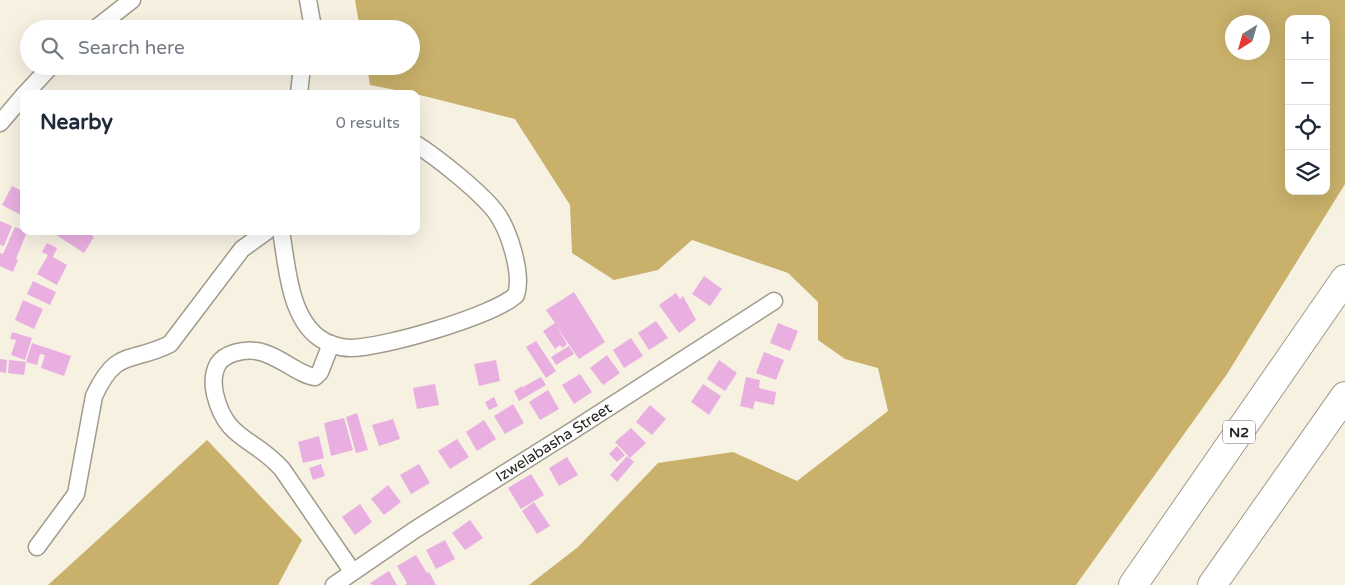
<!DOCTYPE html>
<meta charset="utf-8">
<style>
:root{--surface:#fff;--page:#f2f2f3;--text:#1f2937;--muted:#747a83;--line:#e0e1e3}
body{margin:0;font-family:"Varela Round",sans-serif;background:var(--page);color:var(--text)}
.controls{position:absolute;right:15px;top:15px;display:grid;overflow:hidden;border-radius:10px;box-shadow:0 5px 20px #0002}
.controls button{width:45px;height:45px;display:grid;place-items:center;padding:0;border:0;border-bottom:1px solid var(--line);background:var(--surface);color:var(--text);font:25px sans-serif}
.compass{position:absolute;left:1225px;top:15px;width:45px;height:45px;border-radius:50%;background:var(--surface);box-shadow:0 5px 20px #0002;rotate:217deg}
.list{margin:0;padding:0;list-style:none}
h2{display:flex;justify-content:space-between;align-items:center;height:65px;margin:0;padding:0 20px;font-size:21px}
h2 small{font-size:16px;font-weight:400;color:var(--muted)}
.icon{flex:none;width:28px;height:28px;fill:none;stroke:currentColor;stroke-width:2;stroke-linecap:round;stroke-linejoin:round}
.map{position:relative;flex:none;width:1345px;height:585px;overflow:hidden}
.search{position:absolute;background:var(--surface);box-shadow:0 5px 20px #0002;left:20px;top:20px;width:400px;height:55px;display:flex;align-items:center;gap:12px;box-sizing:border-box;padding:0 18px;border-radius:28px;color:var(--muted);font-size:19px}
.panel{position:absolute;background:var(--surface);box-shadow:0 5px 20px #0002;left:20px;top:90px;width:400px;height:145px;border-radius:10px}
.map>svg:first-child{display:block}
.forest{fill:#c9b16b;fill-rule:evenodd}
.building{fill:#e9afe1}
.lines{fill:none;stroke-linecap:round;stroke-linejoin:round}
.minor-casing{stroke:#a09b8c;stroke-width:19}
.motorway-casing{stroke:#a09b8c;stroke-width:30}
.minor{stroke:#fff;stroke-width:16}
.motorway{stroke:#fff;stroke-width:28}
.labels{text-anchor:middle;stroke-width:4;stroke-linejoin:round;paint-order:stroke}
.shield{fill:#fff;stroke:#686764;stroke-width:1}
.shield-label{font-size:14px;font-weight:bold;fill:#282621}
.street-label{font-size:15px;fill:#282621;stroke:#fff}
</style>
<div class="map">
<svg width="1345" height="585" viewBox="0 0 1345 585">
<rect width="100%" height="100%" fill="#f7f1e2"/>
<g class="forest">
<path d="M 355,0 L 1345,0 L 1345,184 L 1227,374 L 1076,585 L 529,585 L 578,547 L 658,463 L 733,452 L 797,481 L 888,411 L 878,368 L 845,359 L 818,340 L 818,302 L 788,273 L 692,240 L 658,270 L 614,280 L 572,253 L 570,205 L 515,119 L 416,94 L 370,85 L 367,66 L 411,66 L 411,29 L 360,29 ZM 1289,19 L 1326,19 L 1326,191 L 1289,191 ZM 1262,22 L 1262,52 L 1232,52 L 1232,22 Z"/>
<path d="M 207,440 L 302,540 L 278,585 L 48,585 Z"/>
</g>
<g class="building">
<path d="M 12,186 L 24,192 L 24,209 L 21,215 L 2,205 Z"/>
<path d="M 0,221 L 12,226 L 4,246 L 0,245 Z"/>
<path d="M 15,227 L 27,232 L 16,259 L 18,260 L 13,272 L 0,266 L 0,253 L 3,254 Z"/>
<path d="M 54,231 L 86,231 L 94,237 L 84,253 L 53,233 Z"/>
<path d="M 47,243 L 57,248 L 53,257 L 67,265 L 57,285 L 37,274 L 48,255 L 42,252 Z"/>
<path d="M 704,276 L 722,289 L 710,306 L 692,294 Z"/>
<path d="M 33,281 L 56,292 L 50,305 L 27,294 Z"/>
<path d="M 574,292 L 605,342 L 579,359 L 556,326 L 567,344 L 562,348 L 560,345 L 555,349 L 543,331 L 555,323 L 546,310 Z"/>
<path d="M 676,293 L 680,299 L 683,296 L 696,320 L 679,333 L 659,305 Z"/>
<path d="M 23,300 L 43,309 L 34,329 L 15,320 Z"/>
<path d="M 656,321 L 668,338 L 649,350 L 638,333 Z"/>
<path d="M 778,323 L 798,331 L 790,351 L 770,343 Z"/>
<path d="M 12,332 L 32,338 L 25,360 L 11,355 L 16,340 L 10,339 Z"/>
<path d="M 631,338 L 643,356 L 624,368 L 613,350 Z"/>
<path d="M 536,341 L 556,371 L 546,378 L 526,347 Z"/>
<path d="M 32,343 L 71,356 L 64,376 L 41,368 L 45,355 L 40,354 L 37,365 L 26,362 Z"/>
<path d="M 569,346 L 574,354 L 556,365 L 551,357 Z"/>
<path d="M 764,352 L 784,360 L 776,380 L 756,373 Z"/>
<path d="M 607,355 L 620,373 L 603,385 L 590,368 Z"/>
<path d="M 0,359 L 7,360 L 6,373 L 0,372 Z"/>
<path d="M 9,360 L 26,362 L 24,375 L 8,373 Z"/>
<path d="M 496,360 L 500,381 L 479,386 L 474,364 Z"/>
<path d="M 719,360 L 737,373 L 725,391 L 707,379 Z"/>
<path d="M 580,374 L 592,392 L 574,404 L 562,385 Z"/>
<path d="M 541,377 L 546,385 L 519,401 L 514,391 L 522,386 L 527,394 L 523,387 Z"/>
<path d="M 746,377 L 760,380 L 759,388 L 776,392 L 774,405 L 755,401 L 753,409 L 740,406 Z"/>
<path d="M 435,384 L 439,405 L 417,409 L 413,388 Z"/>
<path d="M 703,384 L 721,396 L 709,415 L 691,402 Z"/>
<path d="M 548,390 L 559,409 L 540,420 L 529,402 Z"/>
<path d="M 494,397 L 498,406 L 489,410 L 485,402 Z"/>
<path d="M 513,404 L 524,423 L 505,434 L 494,416 Z"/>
<path d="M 650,405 L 666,419 L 652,435 L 636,422 Z"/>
<path d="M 357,413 L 368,450 L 356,453 L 346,417 Z"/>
<path d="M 344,418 L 353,450 L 331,456 L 324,423 Z"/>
<path d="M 393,419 L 400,439 L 379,446 L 372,425 Z"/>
<path d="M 484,420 L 496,439 L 477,451 L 466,432 Z"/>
<path d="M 631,428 L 646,443 L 630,458 L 615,442 Z"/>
<path d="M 319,436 L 324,458 L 303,463 L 298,442 Z"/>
<path d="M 457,439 L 469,457 L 450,469 L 438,451 Z"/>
<path d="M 617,446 L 625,455 L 617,462 L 609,454 Z"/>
<path d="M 627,456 L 634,462 L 617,482 L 610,475 Z"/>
<path d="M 567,457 L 578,475 L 559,486 L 549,468 Z"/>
<path d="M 321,464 L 325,476 L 313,480 L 309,468 Z"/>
<path d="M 419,464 L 430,483 L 411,494 L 400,475 Z"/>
<path d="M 531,474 L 544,495 L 521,509 L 508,488 Z"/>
<path d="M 388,485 L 401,502 L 384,515 L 371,499 Z"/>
<path d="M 534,502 L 550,526 L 537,534 L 522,511 Z"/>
<path d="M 360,504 L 372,522 L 355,535 L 342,517 Z"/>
<path d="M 470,520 L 483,538 L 465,550 L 452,533 Z"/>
<path d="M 445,540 L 455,559 L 436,569 L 426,550 Z"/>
<path d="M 416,555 L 427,573 L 429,572 L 436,585 L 405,585 L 407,583 L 397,566 Z"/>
<path d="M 389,571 L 397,585 L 372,585 L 370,583 Z"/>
</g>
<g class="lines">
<defs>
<g id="minor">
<path d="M 308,0 L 312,22 L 311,29"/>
<path d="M 95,29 L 132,0"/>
<path d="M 25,94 L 51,66"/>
<path d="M 299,94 L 302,66"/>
<path d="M 0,123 L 24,95"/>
<path d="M 281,231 C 287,265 289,315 318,337 C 327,344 340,348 350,348 C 383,348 493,316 516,295 C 523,274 509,229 495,211 C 478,190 439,159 416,144"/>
<path d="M 331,344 L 320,372 L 315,377 C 298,375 278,354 256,351 C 244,349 225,353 218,364 C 213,373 213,385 215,394 C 226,441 254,437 282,469 L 352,571"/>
<path d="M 37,547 L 76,494 L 94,396 C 117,347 130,364 170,344 L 242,249 L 267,231"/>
<path id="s1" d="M 334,585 L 416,529 L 572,431 L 774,301"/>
</g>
<g id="motorway">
<path d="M 1133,585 L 1345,279"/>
<path d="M 1212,585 L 1345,396"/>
</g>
</defs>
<use href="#minor" class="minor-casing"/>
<use href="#motorway" class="motorway-casing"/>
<use href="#minor" class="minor"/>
<use href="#motorway" class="motorway"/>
</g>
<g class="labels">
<rect class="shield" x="1223" y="420.5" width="32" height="23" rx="4"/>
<g class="shield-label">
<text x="1239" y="437">N2</text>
</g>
<g class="street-label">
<text dy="5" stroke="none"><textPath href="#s1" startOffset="262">Izwelabasha Street</textPath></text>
</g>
</g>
</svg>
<div class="controls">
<button>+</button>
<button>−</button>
<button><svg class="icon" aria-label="locate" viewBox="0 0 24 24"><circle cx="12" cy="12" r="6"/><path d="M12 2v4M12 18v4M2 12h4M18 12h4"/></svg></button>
<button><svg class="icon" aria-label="layers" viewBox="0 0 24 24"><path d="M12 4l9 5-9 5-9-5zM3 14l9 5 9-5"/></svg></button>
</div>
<svg class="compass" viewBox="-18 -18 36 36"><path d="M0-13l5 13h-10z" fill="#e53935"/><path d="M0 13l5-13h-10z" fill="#747a83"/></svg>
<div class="search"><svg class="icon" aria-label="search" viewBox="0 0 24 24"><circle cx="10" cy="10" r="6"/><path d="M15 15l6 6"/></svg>Search here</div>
<section class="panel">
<h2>Nearby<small>0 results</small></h2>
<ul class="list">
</ul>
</section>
</div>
